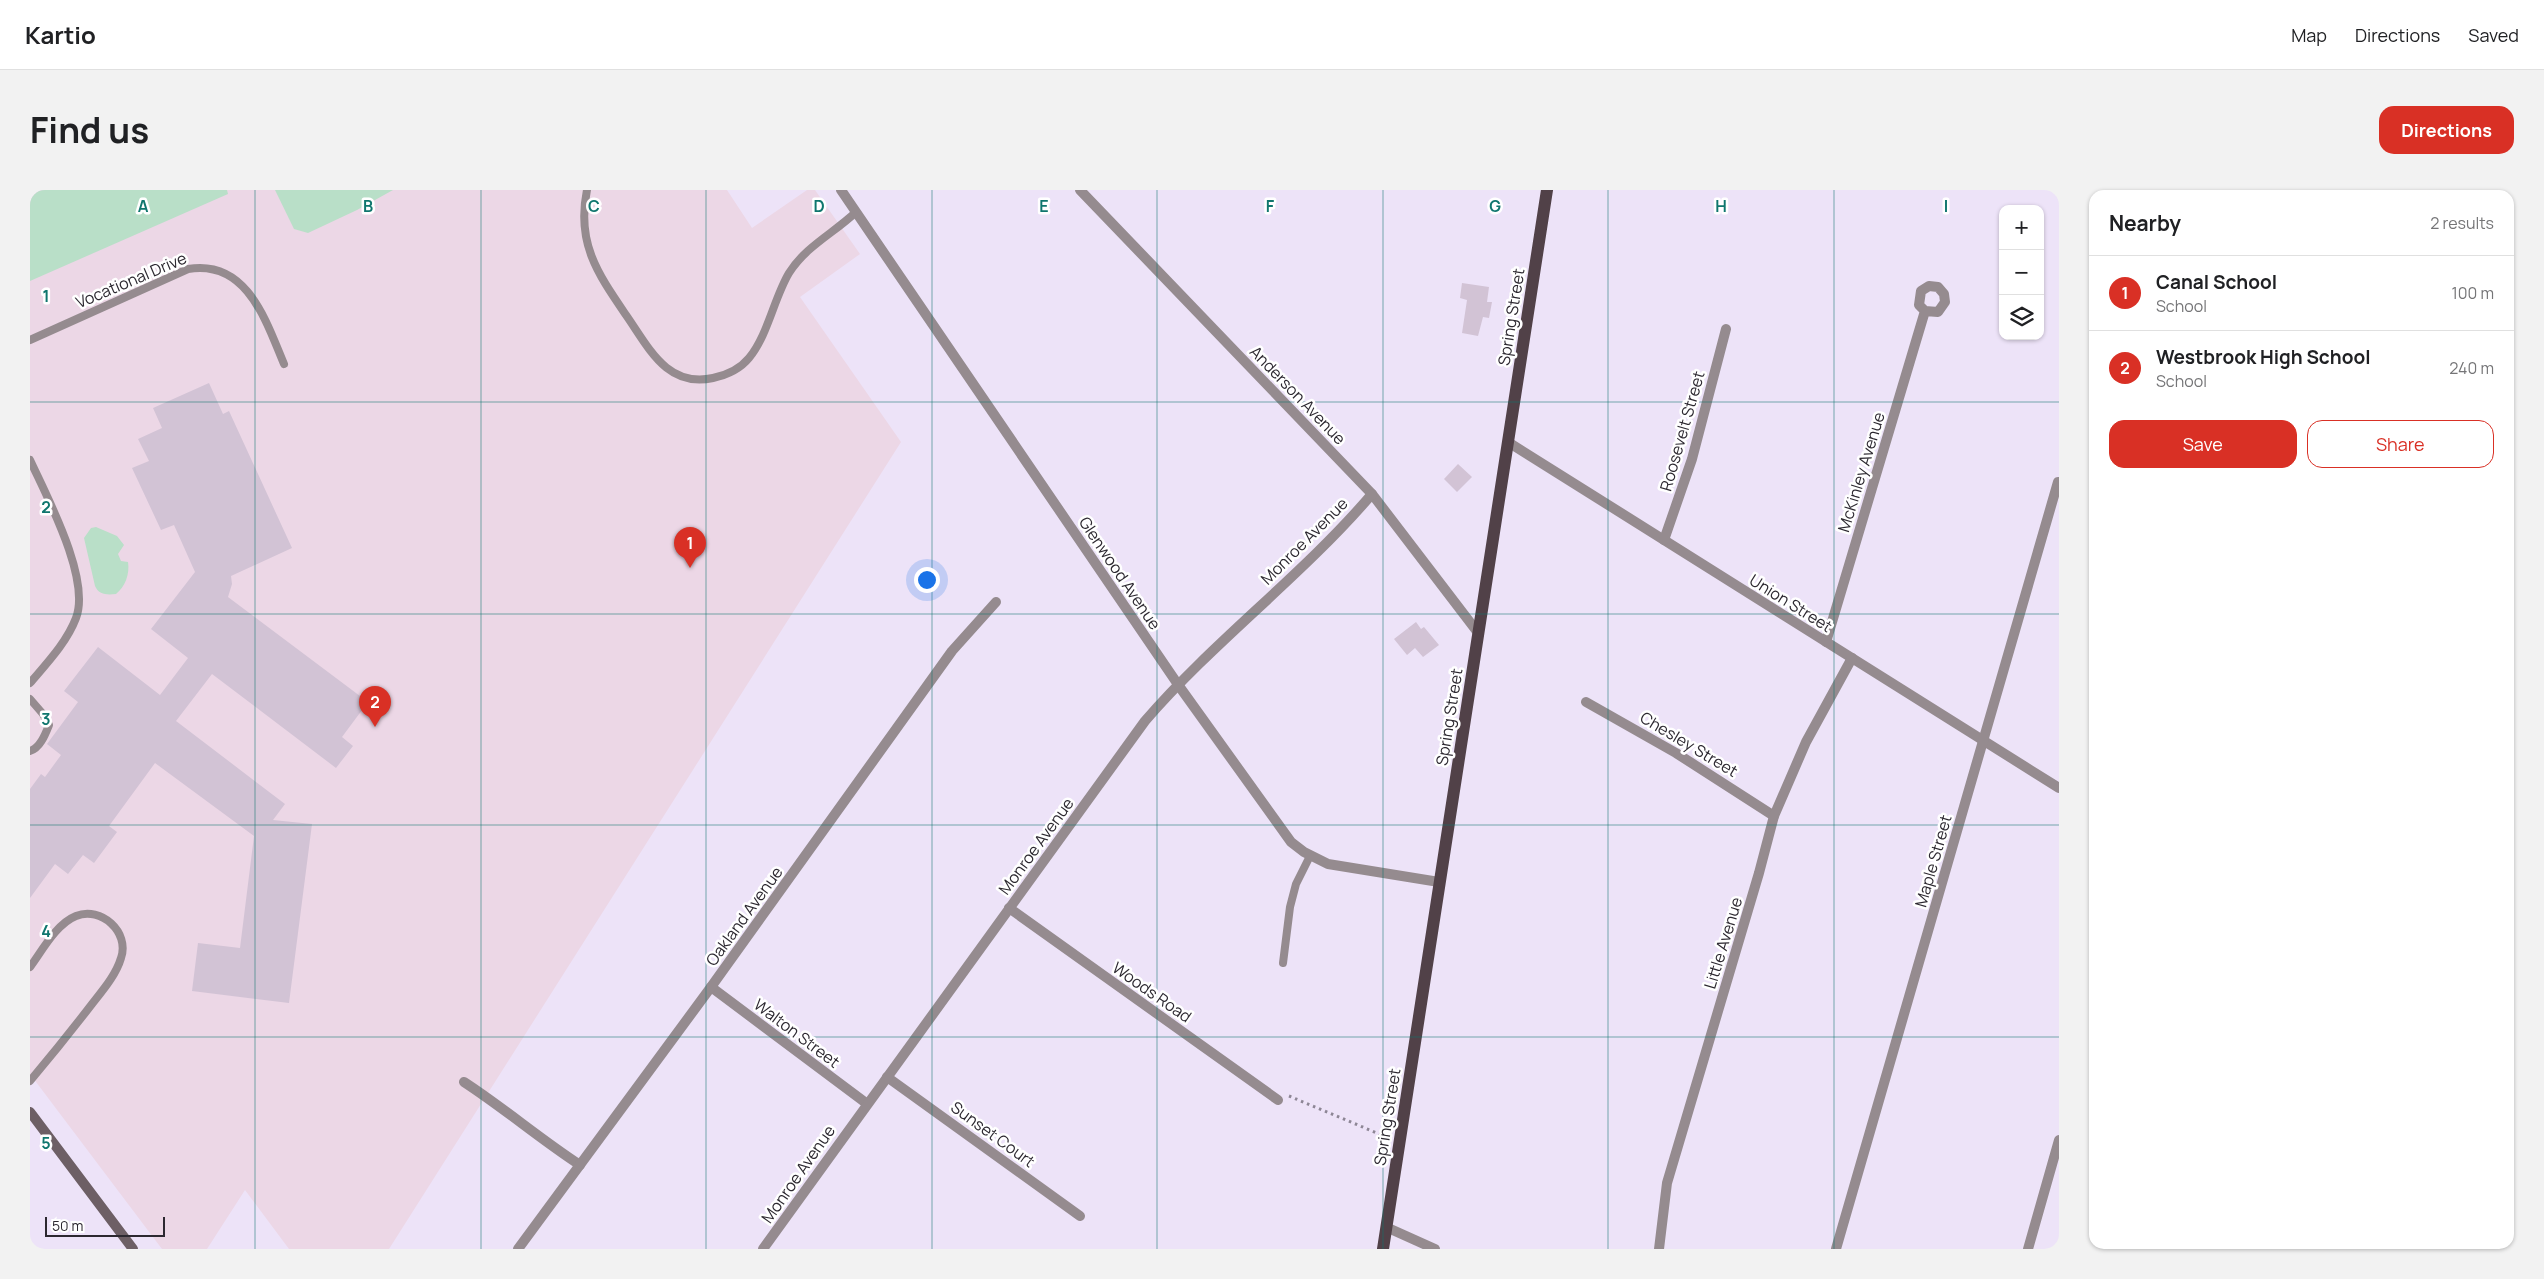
<!DOCTYPE html>
<meta charset="utf-8">
<style>
:root{--surface:#fff;--page:#f2f2f2;--text:#202124;--muted:#757577;--line:#e0e0e0;--accent:#d93025}
body{margin:0;font-family:Manrope,sans-serif;background:var(--page);color:var(--text)}
.controls{position:absolute;right:15px;top:15px;display:grid;overflow:hidden;border-radius:10px;box-shadow:0 1px 4px #0004}
.controls button{width:45px;height:45px;display:grid;place-items:center;padding:0;border:0;border-bottom:1px solid var(--line);background:var(--surface);color:var(--text);font:25px sans-serif}
.scale{position:absolute;left:15px;bottom:12px;width:120px;box-sizing:border-box;padding-left:5px;border:2px solid #2c2830;border-top:0;font-size:14px;line-height:18px;white-space:nowrap;color:#2c2830;-webkit-text-stroke:4px #fff;paint-order:stroke}
.you{position:absolute;left:896px;top:389px;width:18px;height:18px;margin:-12px;border:4px solid #fff;border-radius:50%;background:#1a73e8;box-shadow:0 0 0 8px #1a73e833}
.badge{display:grid;place-items:center;width:32px;height:32px;border-radius:50%;background:var(--accent);color:#fff;font-size:16px;font-weight:700}
.pin{position:absolute;translate:-50% -41px;filter:drop-shadow(0 1px 2px #0008)}
.pin::after{content:'';position:absolute;top:26px;width:18px;height:15px;background:inherit;clip-path:polygon(0 0,100% 0,50% 100%)}
.list{margin:0;padding:0;list-style:none}
h2{display:flex;justify-content:space-between;align-items:center;height:65px;margin:0;padding:0 20px;font-size:21px}
h2 small{font-size:16px;font-weight:400;color:var(--muted)}
.list li{display:grid;grid-template-columns:32px 1fr auto;gap:15px;align-items:center;box-sizing:border-box;height:75px;padding:0 20px;border-top:1px solid var(--line)}
.list b{display:block;font-size:19px;white-space:nowrap}
.list p{margin:0;font-size:16px;white-space:nowrap;color:var(--muted)}
.list em{font-size:16px;font-style:normal;color:var(--muted)}
.actions{display:flex;gap:10px;padding:15px 20px}
.actions a{flex:1;padding:11px 0;border:1px solid var(--accent);border-radius:15px;text-align:center;font-size:18px;color:var(--accent)}
.actions .main{background:var(--accent);color:#fff}
.icon{flex:none;width:28px;height:28px;fill:none;stroke:currentColor;stroke-width:2;stroke-linecap:round;stroke-linejoin:round}
.map{position:relative;flex:none;width:2029px;height:1059px;overflow:hidden;border-radius:15px}
header{display:flex;align-items:center;gap:30px;box-sizing:border-box;height:70px;padding:0 25px;background:var(--surface);border-bottom:1px solid var(--line)}
header strong{font-size:24px}
nav{display:flex;gap:28px;margin-inline-start:auto;font-size:18px}
.intro{display:flex;align-items:center;justify-content:space-between;box-sizing:border-box;height:120px;padding:0 30px}
h1{margin:0;font-size:35px}
.button{padding:12px 22px;border-radius:15px;background:var(--accent);color:#fff;font-size:18px;font-weight:700}
main{display:flex;gap:30px;padding:0 30px}
aside{flex:1;background:var(--surface);border-radius:15px;box-shadow:0 1px 4px #0004}
.map>svg:first-child{display:block}
.education{fill:#ecd7e6}
.green{fill:#b9dfc8}
.building{fill:#d2c3d5}
.lines{fill:none;stroke-linecap:round;stroke-linejoin:round}
.path{stroke:#8d8695;stroke-width:3;stroke-dasharray:2.5 4;stroke-linecap:butt}
.service{stroke:#958b8f;stroke-width:8}
.minor{stroke:#958b8f;stroke-width:10}
.secondary{stroke:#6d5f65;stroke-width:10}
.primary{stroke:#514148;stroke-width:12}
.grid{fill:none;stroke:#0f766e;stroke-width:1;stroke-opacity:0.55}
.labels{text-anchor:middle;stroke-width:5;stroke-linejoin:round;paint-order:stroke}
.street-label{font-size:16px;fill:#2c2830;stroke:#fff}
.grid-label{font-size:16px;text-anchor:middle;font-weight:bold;fill:#0f766e;stroke:#fff;stroke-width:5;stroke-linejoin:round;paint-order:stroke}
</style>
<header>
<strong>Kartio</strong>
<nav><a>Map</a><a>Directions</a><a>Saved</a></nav>
</header>
<div class="intro"><h1>Find us</h1><a class="button">Directions</a></div>
<main>
<div class="map">
<svg width="2029" height="1059" viewBox="0 0 2029 1059">
<rect width="100%" height="100%" fill="#ede3f8"/>
<path class="education" d="M 0,0 L 697,0 L 722,38 L 777,0 L 785,0 L 830,64 L 770,107 L 871,252 L 359,1059 L 259,1059 L 215,1000 L 177,1059 L 132,1059 L 0,884 Z"/>
<g class="green">
<path d="M 0,0 L 197,0 L 198,4 L 0,91 Z"/>
<path d="M 245,0 L 363,0 L 327,20 L 278,43 L 264,39 Z"/>
<path d="M 66,337 L 87,346 L 94,355 L 88,364 L 91,371 L 98,372 C 100,384 95,397 86,404 C 77,405 69,405 65,396 L 54,348 L 61,338 Z"/>
</g>
<g class="building">
<path d="M 1432,93 L 1459,97 L 1457,112 L 1462,112 L 1459,128 L 1453,127 L 1448,146 L 1432,143 L 1437,110 L 1430,108 Z"/>
<path d="M 179,193 L 193,224 L 199,221 L 262,358 L 201,386 L 202,394 L 198,407 L 338,512 L 312,547 L 323,556 L 306,578 L 182,484 L 146,531 L 255,614 L 243,630 L 282,634 L 259,813 L 162,801 L 168,753 L 210,758 L 224,646 L 125,573 L 79,636 L 87,642 L 64,673 L 53,665 L 38,684 L 25,674 L 0,708 L 0,599 L 11,584 L 15,587 L 31,565 L 17,554 L 48,512 L 34,501 L 68,457 L 130,505 L 158,468 L 121,439 L 165,382 L 144,335 L 131,340 L 102,278 L 119,271 L 108,249 L 132,238 L 123,218 Z"/>
<path d="M 1428,274 L 1442,287 L 1427,302 L 1414,289 Z"/>
<path d="M 1386,432 L 1391,439 L 1394,437 L 1409,455 L 1393,467 L 1385,458 L 1377,465 L 1364,449 Z"/>
</g>
<g class="lines">
<path class="path" d="M 1259,906 L 1354,946"/>
<g class="service">
<path d="M 557,0 C 546,53 568,84 596,125 C 619,158 637,198 683,188 C 697,185 710,179 719,168 C 738,145 744,108 759,83 C 776,56 804,43 826,22"/>
<path d="M 0,150 L 158,79 C 217,69 236,131 254,174"/>
<path d="M 0,270 C 17,307 61,389 46,428 C 37,452 17,473 0,493"/>
<path d="M 0,509 L 13,524 L 19,535 C 15,545 10,558 0,561"/>
<path d="M 1253,773 L 1260,717 L 1266,694 L 1280,666"/>
<path d="M 0,777 C 12,761 26,734 46,726 C 71,716 100,742 91,768 C 86,785 73,800 62,814 C 42,840 21,866 0,891"/>
</g>
<g class="minor">
<path d="M 811,0 L 1149,496 L 1261,652 L 1274,662 L 1298,674 L 1409,692"/>
<path d="M 1050,0 L 1342,304 L 1449,444"/>
<path d="M 1478,252 L 2029,598"/>
<path d="M 1634,350 L 1662,269 L 1696,139"/>
<path d="M 1796,452 L 1895,121 L 1908,122 L 1915,112 L 1914,104 L 1908,97 L 1899,96 L 1891,101 L 1889,115 L 1895,121"/>
<path d="M 1556,512 L 1646,563 L 1744,626"/>
<path d="M 979,718 L 1248,910"/>
<path d="M 681,797 L 836,913"/>
<path d="M 857,887 L 1050,1026"/>
<path d="M 434,892 C 474,918 510,949 550,975"/>
<path d="M 1356,1037 L 1405,1059"/>
<path d="M 488,1059 L 681,797 L 922,461 L 966,412"/>
<path d="M 733,1059 L 1115,531 C 1185,450 1273,385 1342,304"/>
<path d="M 1629,1059 L 1637,993 L 1729,683 L 1744,626 L 1776,552 L 1822,468"/>
<path d="M 1806,1059 L 2028,292"/>
<path d="M 1998,1059 L 2029,950"/>
</g>
<path class="secondary" d="M 0,922 L 103,1059"/>
<path class="primary" d="M 1353,1059 L 1517,0"/>
</g>
<path class="grid" d="M 225,0 L 225,1059M 451,0 L 451,1059M 676,0 L 676,1059M 902,0 L 902,1059M 1127,0 L 1127,1059M 1353,0 L 1353,1059M 1578,0 L 1578,1059M 1804,0 L 1804,1059M 0,212 L 2029,212M 0,424 L 2029,424M 0,635 L 2029,635M 0,847 L 2029,847"/>
<g class="labels">
<g class="street-label">
<text transform="translate(101 90) rotate(-23)" y="6">Vocational Drive</text>
<text transform="translate(1481 127) rotate(-81)" y="6">Spring Street</text>
<text transform="translate(1268 205) rotate(46)" y="6">Anderson Avenue</text>
<text transform="translate(1652 241) rotate(-74)" y="6">Roosevelt Street</text>
<text transform="translate(1831 282) rotate(-73)" y="6">McKinley Avenue</text>
<text transform="translate(1274 351) rotate(-45)" y="6">Monroe Avenue</text>
<text transform="translate(1090 383) rotate(56)" y="6">Glenwood Avenue</text>
<text transform="translate(1761 413) rotate(32)" y="6">Union Street</text>
<text transform="translate(1419 527) rotate(-81)" y="6">Spring Street</text>
<text transform="translate(1659 554) rotate(31)" y="6">Chesley Street</text>
<text transform="translate(1006 656) rotate(-54)" y="6">Monroe Avenue</text>
<text transform="translate(1903 671) rotate(-74)" y="6">Maple Street</text>
<text transform="translate(714 726) rotate(-54)" y="6">Oakland Avenue</text>
<text transform="translate(1693 753) rotate(-73)" y="6">Little Avenue</text>
<text transform="translate(1122 802) rotate(35)" y="6">Woods Road</text>
<text transform="translate(767 843) rotate(37)" y="6">Walton Street</text>
<text transform="translate(1357 927) rotate(-81)" y="6">Spring Street</text>
<text transform="translate(963 944) rotate(36)" y="6">Sunset Court</text>
<text transform="translate(768 984) rotate(-55)" y="6">Monroe Avenue</text>
</g>
</g>
<g class="grid-label">
<text x="113" y="22">A</text>
<text x="338" y="22">B</text>
<text x="564" y="22">C</text>
<text x="789" y="22">D</text>
<text x="1014" y="22">E</text>
<text x="1240" y="22">F</text>
<text x="1465" y="22">G</text>
<text x="1691" y="22">H</text>
<text x="1916" y="22">I</text>
<text x="16" y="112">1</text>
<text x="16" y="323">2</text>
<text x="16" y="535">3</text>
<text x="16" y="747">4</text>
<text x="16" y="959">5</text>
</g>
</svg>
<div class="controls">
<button>+</button>
<button>−</button>
<button><svg class="icon" aria-label="layers" viewBox="0 0 24 24"><path d="M12 4l9 5-9 5-9-5zM3 14l9 5 9-5"/></svg></button>
</div>
<div class="scale">50 m</div>
<div class="you"></div>
<div class="pin badge" style="left:660px;top:378px">1</div>
<div class="pin badge" style="left:345px;top:537px">2</div>
</div>
<aside>
<h2>Nearby<small>2 results</small></h2>
<ul class="list">
<li><span class="badge">1</span><div><b>Canal School</b><p>School</p></div><em>100 m</em></li>
<li><span class="badge">2</span><div><b>Westbrook High School</b><p>School</p></div><em>240 m</em></li>
</ul>
<div class="actions"><a class="main">Save</a><a>Share</a></div>
</aside>
</main>
